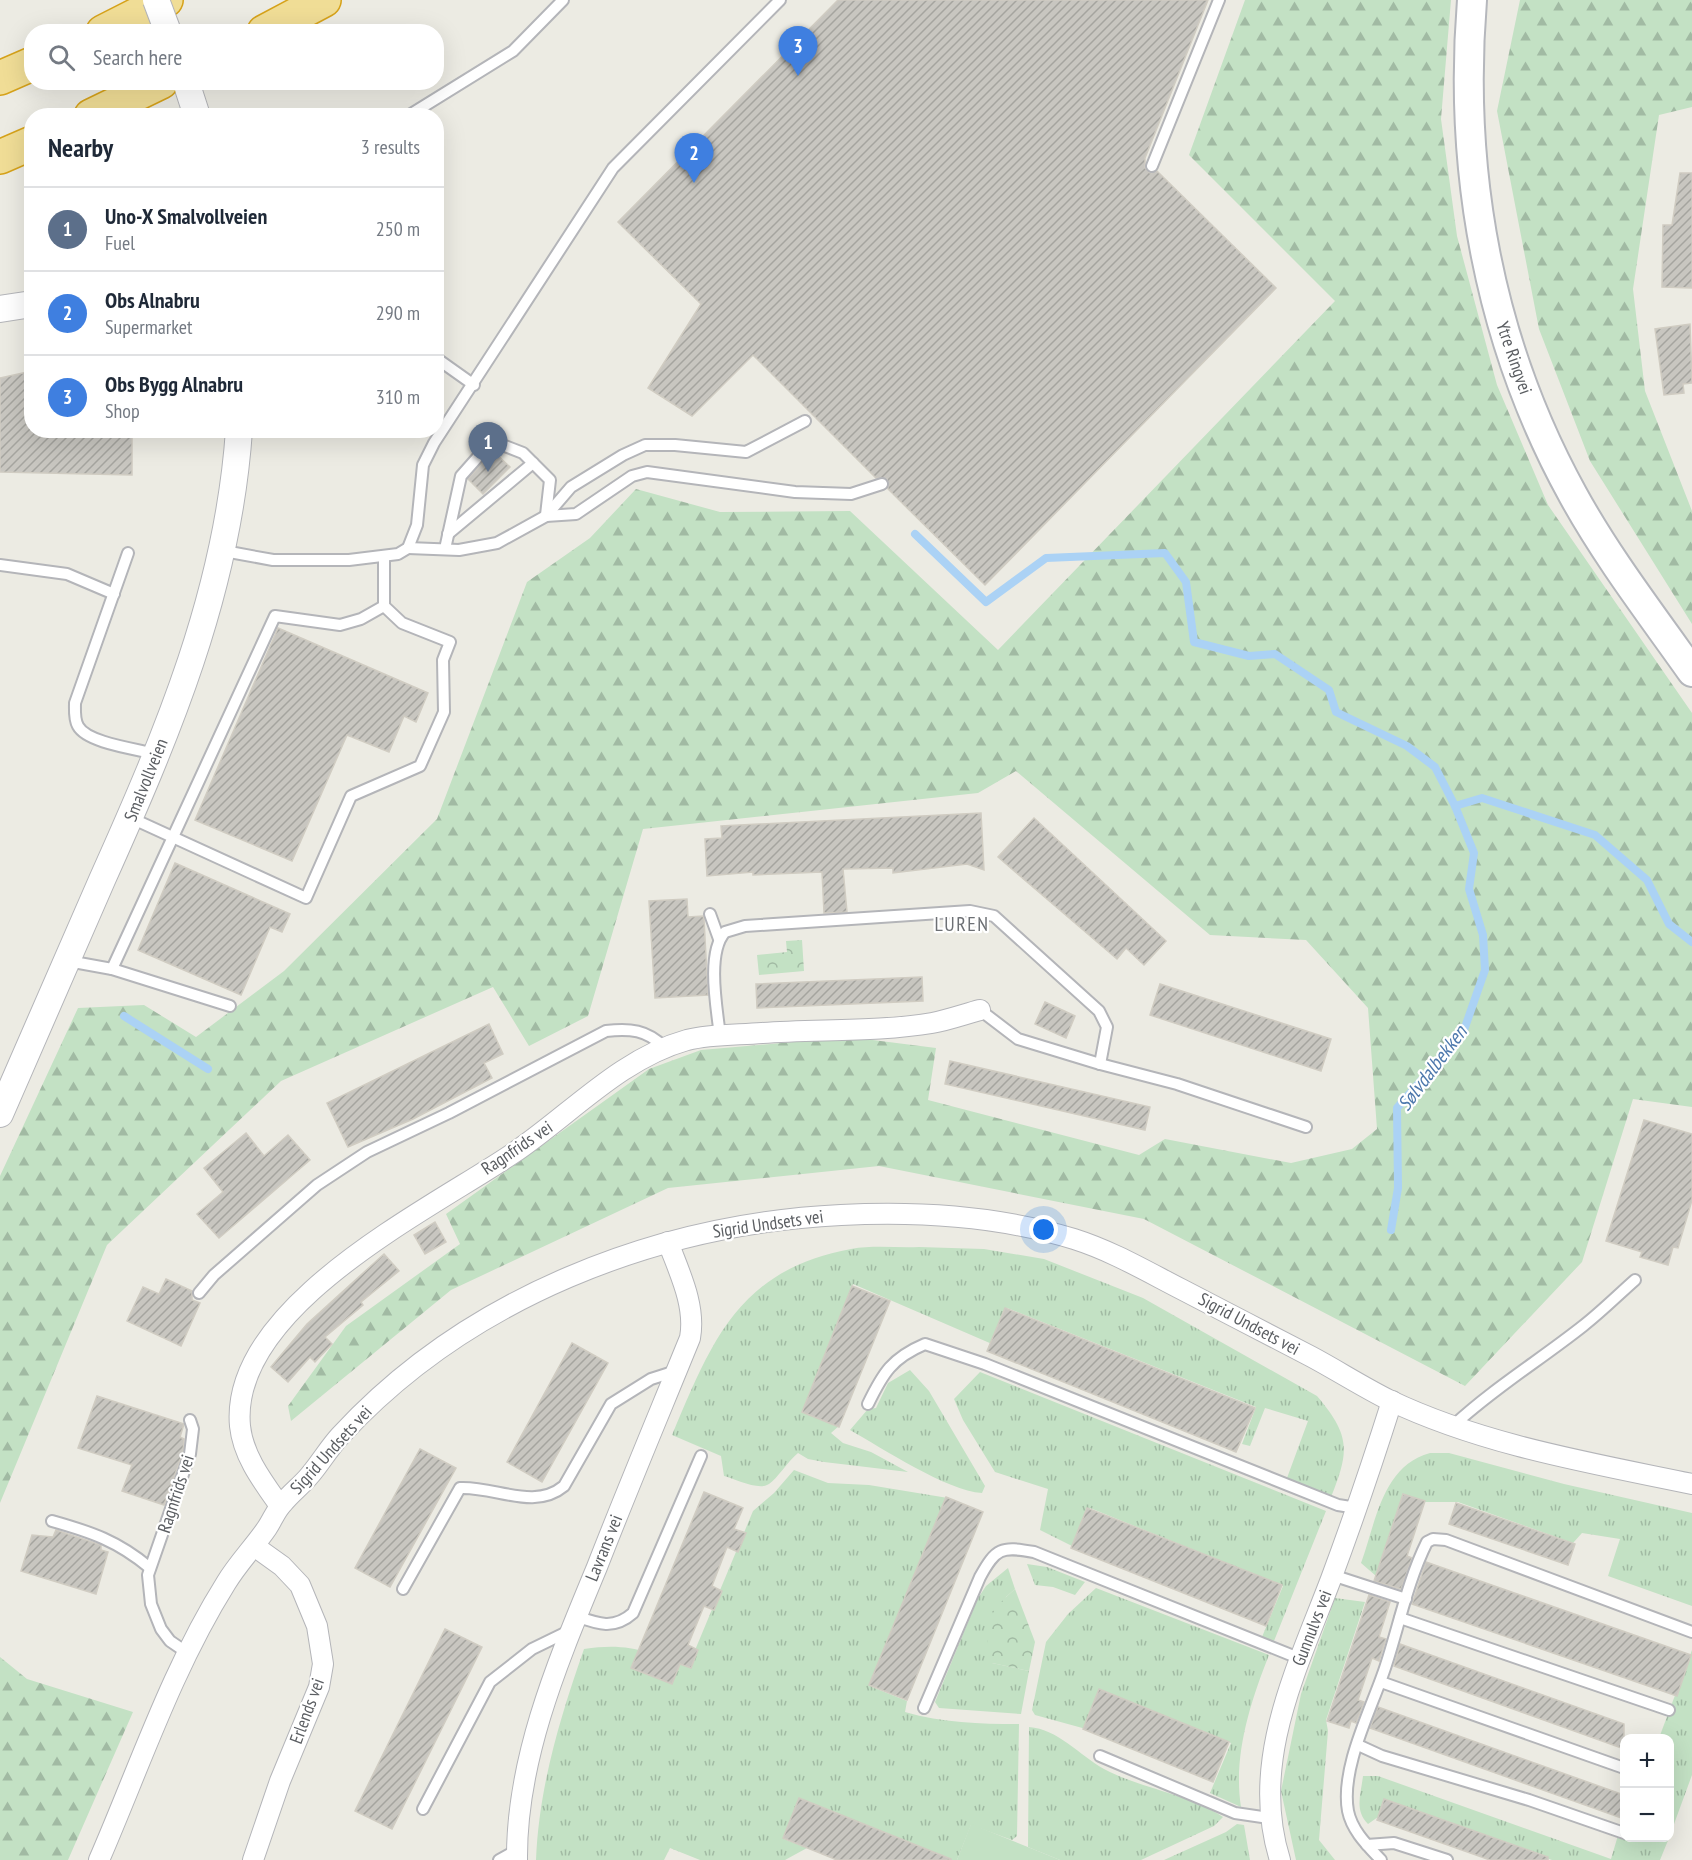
<!DOCTYPE html>
<meta charset="utf-8">
<style>
:root{--surface:#fff;--page:#f2f2f3;--text:#1f2937;--muted:#747a83;--line:#e0e1e3;--accent:#1a73e8}
body{margin:0;font-family:"PT Sans Narrow",sans-serif;background:var(--page);color:var(--text)}
.controls{position:absolute;right:18px;bottom:18px;display:grid;overflow:hidden;border-radius:12px;box-shadow:0 6px 24px #0002}
.controls button{width:54px;height:54px;display:grid;place-items:center;padding:0;border:0;border-bottom:2px solid var(--line);background:var(--surface);color:var(--text);font:30px sans-serif}
.you{position:absolute;left:1044px;top:1230px;width:21px;height:21px;margin:-15px;border:4px solid #fff;border-radius:50%;background:#1a73e8;box-shadow:0 0 0 9px #1a73e833}
.badge{display:grid;place-items:center;width:39px;height:39px;border-radius:50%;background:var(--accent);color:#fff;font-size:20px;font-weight:700}
.pin{position:absolute;translate:-50% -50px;filter:drop-shadow(0 2px 3px #0008)}
.pin::after{content:'';position:absolute;top:32px;width:21px;height:18px;background:inherit;clip-path:polygon(0 0,100% 0,50% 100%)}
.list{margin:0;padding:0;list-style:none}
h2{display:flex;justify-content:space-between;align-items:center;height:78px;margin:0;padding:0 24px;font-size:26px}
h2 small{font-size:20px;font-weight:400;color:var(--muted)}
.list li{display:grid;grid-template-columns:39px 1fr auto;gap:18px;align-items:center;box-sizing:border-box;height:84px;padding:0 24px;border-top:2px solid var(--line)}
.list b{display:block;font-size:22px;white-space:nowrap}
.list p{margin:0;font-size:20px;white-space:nowrap;color:var(--muted)}
.list em{font-size:20px;font-style:normal;color:var(--muted)}
.icon{flex:none;width:33px;height:33px;fill:none;stroke:currentColor;stroke-width:2;stroke-linecap:round;stroke-linejoin:round}
.map{position:relative;flex:none;width:1692px;height:1860px;overflow:hidden}
.search{position:absolute;background:var(--surface);box-shadow:0 6px 24px #0002;left:24px;top:24px;width:420px;height:66px;display:flex;align-items:center;gap:15px;box-sizing:border-box;padding:0 21px;border-radius:24px;color:var(--muted);font-size:22px}
.panel{position:absolute;background:var(--surface);box-shadow:0 6px 24px #0002;left:24px;top:108px;width:420px;height:330px;border-radius:24px}
.map>svg:first-child{display:block}
.grass{fill:url(#grass-tufts)}
.forest{fill:url(#forest-firs)}
.park{fill:url(#park-crowns)}
.pitch{fill:#c3e1c4}
.lines{fill:none;stroke-linecap:round;stroke-linejoin:round}
.stream{stroke:#abd2f5;stroke-width:8}
.building{fill:url(#building-hatch);stroke:#d0ccc2;stroke-width:1.5}
.service-casing{stroke:#b4b5b9;stroke-width:14}
.minor-casing{stroke:#b4b5b9;stroke-width:22}
.tertiary-casing{stroke:#b4b5b9;stroke-width:28}
.secondary-casing{stroke:#b5b7bc;stroke-width:32}
.motorway-casing{stroke:#d6a21a;stroke-width:36}
.service{stroke:#fff;stroke-width:10}
.minor{stroke:#fff;stroke-width:20}
.tertiary{stroke:#fff;stroke-width:26}
.secondary{stroke:#fff;stroke-width:28}
.motorway{stroke:#f0dd96;stroke-width:33}
.tertiary-bridge-casing{stroke:#b4b5b9;stroke-width:28;stroke-linecap:butt}
.tertiary-bridge{stroke:#fff;stroke-width:26}
.labels{text-anchor:middle;stroke-width:4.5;stroke-linejoin:round;paint-order:stroke}
.street-label{font-size:18px;fill:#5b5e62;stroke:#fff}
.neighbourhood-label{font-size:20px;letter-spacing:1.5px;fill:#6d7074;stroke:#fff}
.water-label{font-size:20px;font-style:italic;fill:#4e79ad;stroke:#fff}
</style>
<div class="map">
<svg width="1692" height="1860" viewBox="0 0 1692 1860">
<defs>
<pattern id="grass-tufts" width="24" height="20" patternUnits="userSpaceOnUse" patternTransform="scale(1.5)"><rect width="24" height="20" fill="#c3e1c4"/><path d="M3 7l-1-3M5 7V3M7 7l1-3M15 17l-1-3M17 17v-4M19 17l1-3" fill="none" stroke="#a1baa3"/></pattern>
<pattern id="forest-firs" width="22" height="20" patternUnits="userSpaceOnUse" patternTransform="scale(1.5)"><rect width="22" height="20" fill="#c3e1c4"/><path d="M5 1l3.5 6h-7zM16 11l3.5 6h-7z" fill="#a1baa3"/></pattern>
<pattern id="park-crowns" width="20" height="18" patternUnits="userSpaceOnUse" patternTransform="scale(1.5)"><rect width="20" height="18" fill="#c3e1c4"/><path d="M2 6a3 3 0 1 1 6 0M12 15a3 3 0 1 1 6 0" fill="none" stroke="#a1baa3"/></pattern>
<pattern id="building-hatch" width="6" height="6" patternUnits="userSpaceOnUse" patternTransform="scale(1.5)"><rect width="6" height="6" fill="#c8c6c0"/><path d="M-1 1l2-2M0 6l6-6M5 7l2-2" fill="none" stroke="#a5a49f"/></pattern>
</defs>
<rect width="100%" height="100%" fill="#ecebe3"/>
<g class="grass">
<path d="M 919,1247 L 984,1249 L 1044,1259 L 1143,1298 L 1317,1396 C 1350,1435 1350,1450 1331,1497 L 1287,1478 L 1308,1421 L 1265,1408 L 1250,1446 L 1242,1444 L 1256,1407 L 1007,1308 L 992,1344 L 853,1284 L 804,1411 L 840,1425 L 831,1433 L 843,1443 L 871,1452 L 908,1472 L 824,1462 L 808,1459 L 798,1453 C 788,1461 777,1479 769,1484 C 759,1491 735,1479 724,1476 L 721,1456 L 672,1435 C 712,1341 738,1270 851,1249 C 873,1245 897,1248 919,1247 Z"/>
<path d="M 910,1370 L 929,1391 L 985,1486 L 982,1493 C 947,1491 882,1448 850,1430 L 868,1409 L 876,1408 L 888,1383 Z"/>
<path d="M 980,1372 L 1326,1511 L 1274,1641 L 1262,1637 L 1283,1586 L 1090,1508 L 1074,1547 L 1040,1530 L 1048,1489 L 995,1472 L 963,1420 L 954,1399 Z"/>
<path d="M 1430,1453 L 1449,1453 L 1564,1484 L 1692,1513 L 1692,1606 L 1608,1576 L 1620,1539 L 1582,1533 L 1573,1543 L 1458,1502 L 1423,1502 L 1376,1576 L 1361,1563 C 1376,1522 1382,1466 1430,1453 Z"/>
<path d="M 794,1470 L 828,1483 L 869,1485 L 948,1498 L 872,1687 L 907,1701 L 905,1712 C 943,1723 980,1724 1019,1724 L 1017,1836 L 1012,1840 L 971,1825 L 957,1860 L 931,1860 L 800,1799 L 784,1839 L 807,1848 L 785,1860 L 700,1860 L 670,1848 L 664,1860 L 536,1860 C 539,1786 560,1718 584,1649 C 629,1642 647,1652 688,1667 L 753,1511 L 774,1493 Z"/>
<path d="M 1027,1564 L 1047,1567 L 1085,1582 L 1075,1595 L 1053,1587 L 1035,1585 Z"/>
<path d="M 1008,1568 L 1015,1589 L 1006,1597 L 992,1663 L 1029,1671 L 1021,1714 L 939,1708 L 935,1702 L 978,1598 L 986,1586 Z"/>
<path d="M 1096,1588 L 1269,1655 C 1250,1703 1233,1756 1241,1807 L 1210,1793 L 1231,1743 L 1102,1690 L 1086,1729 L 1035,1715 L 1032,1710 L 1046,1642 L 1068,1614 Z"/>
<path d="M 1335,1598 L 1365,1602 L 1326,1720 L 1328,1731 L 1319,1840 L 1335,1860 L 1296,1860 L 1281,1791 L 1301,1694 Z"/>
<path d="M 1692,1650 L 1692,1775 L 1670,1835 L 1670,1738 L 1659,1738 Z"/>
<path d="M 1029,1727 C 1058,1729 1079,1755 1104,1769 C 1139,1788 1189,1794 1223,1817 L 1214,1826 L 1141,1860 L 1060,1860 L 1028,1847 Z"/>
<path d="M 1363,1776 L 1378,1776 L 1611,1859 L 1624,1815 L 1624,1838 L 1669,1838 L 1660,1860 L 1552,1860 L 1384,1800 L 1378,1817 L 1368,1824 C 1354,1810 1361,1794 1363,1776 Z"/>
<path d="M 1237,1824 L 1244,1825 L 1250,1860 L 1164,1860 L 1226,1832 Z"/>
</g>
<g class="forest">
<path d="M 1245,0 L 1451,0 L 1441,119 L 1457,236 L 1497,385 L 1548,505 L 1692,713 L 1692,1107 L 1633,1099 L 1582,1262 L 1465,1386 L 1144,1219 L 879,1166 L 668,1188 L 451,1290 L 291,1421 L 288,1406 L 346,1326 L 460,1244 L 446,1214 L 649,1069 L 701,1050 L 849,1037 L 936,1048 L 928,1100 L 1139,1155 L 1165,1139 L 1291,1163 L 1352,1149 L 1377,1129 L 1368,1008 L 1306,940 L 1210,935 L 1016,771 L 978,793 L 643,829 L 588,1016 L 529,1046 L 493,987 L 281,1081 L 107,1245 L 0,1503 L 0,1176 L 78,1008 L 144,1005 L 196,1037 L 284,971 L 437,819 L 527,582 L 590,538 L 636,489 L 720,512 L 850,511 L 998,650 L 1335,301 L 1189,155 Z"/>
<path d="M 1520,0 L 1692,0 L 1692,107 L 1659,115 L 1633,289 L 1645,391 L 1692,511 L 1692,624 L 1590,461 L 1539,329 L 1497,111 Z"/>
<path d="M 0,1657 L 27,1679 L 133,1712 L 68,1860 L 0,1860 Z"/>
</g>
<g class="park">
<path d="M 802,940 L 804,971 L 759,975 L 757,955 L 787,952 L 786,941 Z"/>
<path d="M 1015,1589 L 1035,1642 L 1029,1671 L 992,1663 C 983,1627 985,1615 1015,1589 Z"/>
</g>
<path class="pitch" d="M 971,1824 L 1060,1860 L 957,1860 Z"/>
<g class="lines">
<g class="stream">
<path d="M 915,534 L 986,602 L 1046,558 L 1165,553 L 1186,582 L 1194,642 L 1249,656 L 1275,654 L 1329,690 L 1336,712 L 1407,746 L 1435,767 L 1455,806 L 1482,798 L 1595,835 L 1647,880 L 1669,924 L 1692,942"/>
<path d="M 124,1016 L 208,1069"/>
<path d="M 1391,1230 L 1398,1188 L 1397,1108 L 1463,1033 L 1485,970 L 1483,935 L 1469,889 L 1474,853 L 1455,806"/>
</g>
</g>
<g class="building">
<path d="M 838,0 L 1208,0 L 1145,158 L 1145,168 L 1150,173 L 1157,171 L 1276,288 L 985,585 L 888,489 L 887,479 L 876,478 L 753,355 L 692,416 L 648,388 L 701,304 L 618,222 Z"/>
<path d="M 1680,173 L 1692,173 L 1692,288 L 1662,287 L 1663,225 L 1672,225 Z"/>
<path d="M 1690,324 L 1692,383 L 1683,384 L 1684,393 L 1664,395 L 1655,329 Z"/>
<path d="M 32,371 L 32,430 L 132,430 L 132,475 L 0,472 L 0,378 Z"/>
<path d="M 493,451 L 510,467 L 483,494 L 468,479 Z"/>
<path d="M 278,628 L 428,693 L 416,722 L 404,716 L 389,752 L 347,735 L 292,861 L 195,820 Z"/>
<path d="M 981,813 L 984,870 L 967,864 L 893,873 L 893,868 L 843,869 L 847,912 L 824,913 L 822,872 L 753,875 L 753,872 L 707,876 L 705,839 L 722,838 L 721,826 Z"/>
<path d="M 1034,818 L 1166,941 L 1144,965 L 1126,948 L 1117,959 L 998,857 Z"/>
<path d="M 175,863 L 290,914 L 282,932 L 270,927 L 241,995 L 138,950 Z"/>
<path d="M 687,899 L 688,917 L 703,916 L 704,919 L 708,995 L 655,998 L 649,901 Z"/>
<path d="M 922,977 L 923,1001 L 757,1008 L 756,984 Z"/>
<path d="M 1160,984 L 1331,1039 L 1321,1071 L 1150,1015 Z"/>
<path d="M 1045,1002 L 1075,1016 L 1066,1038 L 1035,1024 Z"/>
<path d="M 489,1024 L 503,1054 L 484,1063 L 492,1078 L 413,1119 L 348,1147 L 327,1103 Z"/>
<path d="M 950,1061 L 1150,1107 L 1145,1130 L 945,1084 Z"/>
<path d="M 1644,1120 L 1692,1134 L 1692,1200 L 1678,1248 L 1673,1247 L 1668,1265 L 1640,1257 L 1642,1252 L 1606,1241 Z"/>
<path d="M 246,1133 L 264,1156 L 288,1135 L 310,1160 L 219,1238 L 197,1214 L 223,1192 L 204,1168 Z"/>
<path d="M 435,1222 L 446,1242 L 425,1254 L 414,1235 Z"/>
<path d="M 384,1254 L 399,1271 L 361,1302 L 363,1305 L 325,1337 L 332,1344 L 315,1362 L 310,1357 L 288,1382 L 271,1367 L 307,1324 Z"/>
<path d="M 166,1279 L 192,1291 L 192,1300 L 200,1303 L 181,1346 L 127,1321 L 143,1287 L 159,1294 Z"/>
<path d="M 852,1286 L 890,1301 L 839,1427 L 802,1412 Z"/>
<path d="M 1005,1308 L 1255,1408 L 1236,1452 L 987,1351 Z"/>
<path d="M 572,1343 L 608,1363 L 542,1482 L 507,1462 Z"/>
<path d="M 97,1396 L 184,1424 L 180,1437 L 184,1439 L 183,1452 L 164,1505 L 122,1491 L 132,1465 L 78,1448 Z"/>
<path d="M 420,1449 L 456,1468 L 390,1587 L 355,1568 Z"/>
<path d="M 704,1492 L 743,1508 L 734,1529 L 746,1533 L 738,1552 L 727,1547 L 712,1586 L 722,1591 L 714,1610 L 704,1606 L 688,1645 L 698,1650 L 691,1668 L 680,1664 L 672,1684 L 631,1668 Z"/>
<path d="M 1403,1494 L 1425,1501 L 1407,1556 L 1412,1558 L 1401,1589 L 1374,1581 Z"/>
<path d="M 946,1497 L 983,1512 L 907,1700 L 869,1685 Z"/>
<path d="M 1456,1503 L 1575,1544 L 1568,1565 L 1449,1524 Z"/>
<path d="M 1087,1508 L 1282,1585 L 1266,1626 L 1071,1548 Z"/>
<path d="M 56,1530 L 101,1545 L 101,1550 L 108,1552 L 96,1594 L 21,1571 L 32,1535 L 53,1537 Z"/>
<path d="M 1426,1562 L 1691,1655 L 1677,1696 L 1412,1604 Z"/>
<path d="M 1369,1595 L 1390,1602 L 1379,1637 L 1386,1639 L 1379,1661 L 1372,1658 L 1358,1700 L 1364,1702 L 1356,1723 L 1351,1721 L 1349,1728 L 1327,1721 Z"/>
<path d="M 445,1629 L 482,1647 L 392,1829 L 355,1811 Z"/>
<path d="M 1400,1644 L 1624,1724 L 1624,1749 L 1394,1666 Z"/>
<path d="M 1099,1689 L 1229,1742 L 1213,1782 L 1083,1729 Z"/>
<path d="M 1378,1707 L 1624,1795 L 1624,1819 L 1370,1728 Z"/>
<path d="M 799,1798 L 951,1859 L 951,1860 L 837,1860 L 783,1838 Z"/>
<path d="M 1384,1799 L 1548,1857 L 1548,1860 L 1490,1860 L 1377,1820 Z"/>
</g>
<g class="lines">
<defs>
<g id="service">
<path d="M 408,116 L 513,51 L 563,0"/>
<path d="M 1152,166 L 1219,0"/>
<path d="M 436,358 L 474,385"/>
<path d="M 546,516 L 576,514 L 632,476 L 647,472 L 795,492 L 851,494 L 882,484"/>
<path d="M 448,534 L 533,463"/>
<path d="M 408,548 L 459,550 L 497,543 L 546,516 L 571,487 L 623,455 L 645,445 L 675,445 L 746,452 L 805,421"/>
<path d="M 445,549 L 461,476 L 492,441 L 523,453 L 550,480 L 546,515"/>
<path d="M 224,551 L 273,560 L 349,560 L 398,554 L 408,548 L 417,525 L 423,465 L 434,443 L 613,168 L 780,0"/>
<path d="M 128,553 L 75,703 C 75,710 74,719 78,726 C 87,743 137,749 156,754"/>
<path d="M 0,565 L 67,574 L 114,594"/>
<path d="M 131,818 L 306,898 L 351,796 L 420,766 L 444,712 L 443,660 L 450,642 L 402,623 L 384,606 L 384,557"/>
<path d="M 710,914 L 719,939"/>
<path d="M 68,961 L 112,969 L 230,1006"/>
<path d="M 112,969 L 275,616 L 340,625 L 361,619 L 384,606"/>
<path d="M 980,1010 L 1018,1039 L 1100,1064 L 1177,1084 L 1306,1127"/>
<path d="M 720,1036 C 717,1009 706,953 725,932 L 745,926 L 970,911 L 994,916 L 1099,1011 L 1107,1027 L 1100,1064"/>
<path d="M 199,1293 L 214,1275 L 317,1185 L 367,1152 L 449,1113 L 606,1031 C 630,1028 647,1030 664,1047"/>
<path d="M 868,1404 C 883,1373 892,1358 925,1344 L 985,1364 L 1338,1505 L 1357,1508"/>
<path d="M 1454,1425 C 1494,1388 1540,1360 1583,1326 C 1601,1312 1618,1295 1635,1280"/>
<path d="M 52,1521 C 91,1532 118,1541 150,1568"/>
<path d="M 1332,1575 L 1406,1599"/>
<path d="M 403,1589 L 460,1488 C 495,1486 534,1511 564,1486 L 611,1404 L 651,1379 L 676,1371"/>
<path d="M 576,1616 C 598,1624 614,1630 633,1613 L 701,1456"/>
<path d="M 1400,1618 L 1669,1710"/>
<path d="M 189,1654 L 170,1641 L 161,1629 L 151,1604 L 148,1575 L 190,1454 L 193,1429 L 190,1420"/>
<path d="M 1381,1682 L 1624,1768"/>
<path d="M 924,1708 L 980,1577 C 996,1548 1001,1546 1034,1552 L 1301,1659"/>
<path d="M 1358,1745 L 1382,1756 L 1529,1800 L 1624,1833"/>
<path d="M 1100,1756 L 1235,1813 L 1269,1818"/>
<path d="M 423,1809 L 490,1682 L 532,1649 L 571,1630"/>
<path d="M 1367,1845 L 1394,1843 L 1447,1860"/>
<path d="M 499,1860 L 517,1850"/>
<path d="M 1381,1860 C 1368,1846 1352,1831 1348,1811 C 1340,1767 1373,1706 1386,1665 C 1399,1625 1408,1580 1427,1542 L 1433,1539 L 1446,1540 L 1692,1632"/>
</g>
<g id="minor">
<path d="M 280,1506 C 263,1482 243,1456 240,1426 C 229,1307 429,1210 512,1154 C 569,1116 619,1059 687,1040 C 711,1034 737,1035 762,1033 C 816,1029 879,1032 932,1023 C 948,1020 965,1014 980,1010"/>
<path d="M 99,1860 C 139,1768 172,1669 226,1583 C 238,1563 254,1547 267,1528 C 273,1519 276,1510 283,1503 C 291,1493 302,1485 310,1475 C 321,1462 329,1448 340,1436 C 467,1298 656,1224 841,1215 C 919,1211 999,1216 1074,1239 C 1112,1251 1146,1271 1181,1289 C 1225,1312 1268,1334 1312,1357 C 1338,1371 1363,1387 1389,1400 C 1483,1445 1591,1463 1692,1484"/>
<path d="M 253,1860 L 280,1781 L 319,1687 L 323,1664 L 317,1626 L 300,1585 L 282,1566 L 254,1546"/>
<path d="M 517,1860 C 516,1758 559,1659 597,1567 C 627,1490 659,1414 690,1338 C 696,1305 679,1272 668,1242"/>
<path d="M 1280,1860 C 1249,1762 1297,1669 1331,1579 C 1353,1520 1373,1461 1392,1401"/>
</g>
<g id="tertiary">
<path d="M 186,82 L 197,116"/>
<path d="M 0,309 L 32,304"/>
<path d="M 0,1114 C 34,1036 68,958 102,880 C 167,735 228,592 239,430"/>
</g>
<path id="secondary" d="M 1472,0 C 1458,172 1489,343 1573,495 C 1607,557 1651,614 1692,672"/>
<g id="motorway">
<path d="M 103,32 L 166,0"/>
<path d="M 264,32 L 324,0"/>
<path d="M 0,78 L 32,64"/>
<path d="M 91,116 L 161,82"/>
<path d="M 0,157 L 32,143"/>
</g>
</defs>
<use href="#service" class="service-casing"/>
<use href="#minor" class="minor-casing"/>
<use href="#tertiary" class="tertiary-casing"/>
<use href="#secondary" class="secondary-casing"/>
<use href="#motorway" class="motorway-casing"/>
<use href="#service" class="service"/>
<use href="#minor" class="minor"/>
<use href="#tertiary" class="tertiary"/>
<use href="#secondary" class="secondary"/>
<use href="#motorway" class="motorway"/>
<defs>
<path id="tertiary-bridge" d="M 156,0 L 168,32"/>
</defs>
<use href="#tertiary-bridge" class="tertiary-bridge-casing"/>
<use href="#tertiary-bridge" class="tertiary-bridge"/>
</g>
<g class="labels">
<g class="street-label">
<text transform="translate(1514 358) rotate(71)" y="6">Ytre Ringvei</text>
<text transform="translate(146 780) rotate(-68)" y="6">Smalvollveien</text>
<text transform="translate(517 1148) rotate(-34)" y="6">Ragnfrids vei</text>
<text transform="translate(768 1224) rotate(-8)" y="6">Sigrid Undsets vei</text>
<text transform="translate(1249 1324) rotate(28)" y="6">Sigrid Undsets vei</text>
<text transform="translate(331 1450) rotate(-48)" y="6">Sigrid Undsets vei</text>
<text transform="translate(176 1494) rotate(-72)" y="6">Ragnfrids vei</text>
<text transform="translate(604 1548) rotate(-68)" y="6">Lavrans vei</text>
<text transform="translate(1312 1628) rotate(-69)" y="6">Gunnulvs vei</text>
<text transform="translate(307 1711) rotate(-70)" y="6">Erlends vei</text>
</g>
<g class="neighbourhood-label">
<text x="962" y="931">LUREN</text>
</g>
<g class="water-label">
<text transform="translate(1432 1068) rotate(-53)" y="7">Sølvdalbekken</text>
</g>
</g>
</svg>
<div class="controls">
<button>+</button>
<button>−</button>
</div>
<div class="you"></div>
<div class="pin badge" style="left:488px;top:472px;background:#5c6f8a">1</div>
<div class="pin badge" style="left:694px;top:183px;background:#3f7fe0">2</div>
<div class="pin badge" style="left:798px;top:76px;background:#3f7fe0">3</div>
<div class="search"><svg class="icon" aria-label="search" viewBox="0 0 24 24"><circle cx="10" cy="10" r="6"/><path d="M15 15l6 6"/></svg>Search here</div>
<section class="panel">
<h2>Nearby<small>3 results</small></h2>
<ul class="list">
<li><span class="badge" style="background:#5c6f8a">1</span><div><b>Uno-X Smalvollveien</b><p>Fuel</p></div><em>250 m</em></li>
<li><span class="badge" style="background:#3f7fe0">2</span><div><b>Obs Alnabru</b><p>Supermarket</p></div><em>290 m</em></li>
<li><span class="badge" style="background:#3f7fe0">3</span><div><b>Obs Bygg Alnabru</b><p>Shop</p></div><em>310 m</em></li>
</ul>
</section>
</div>
